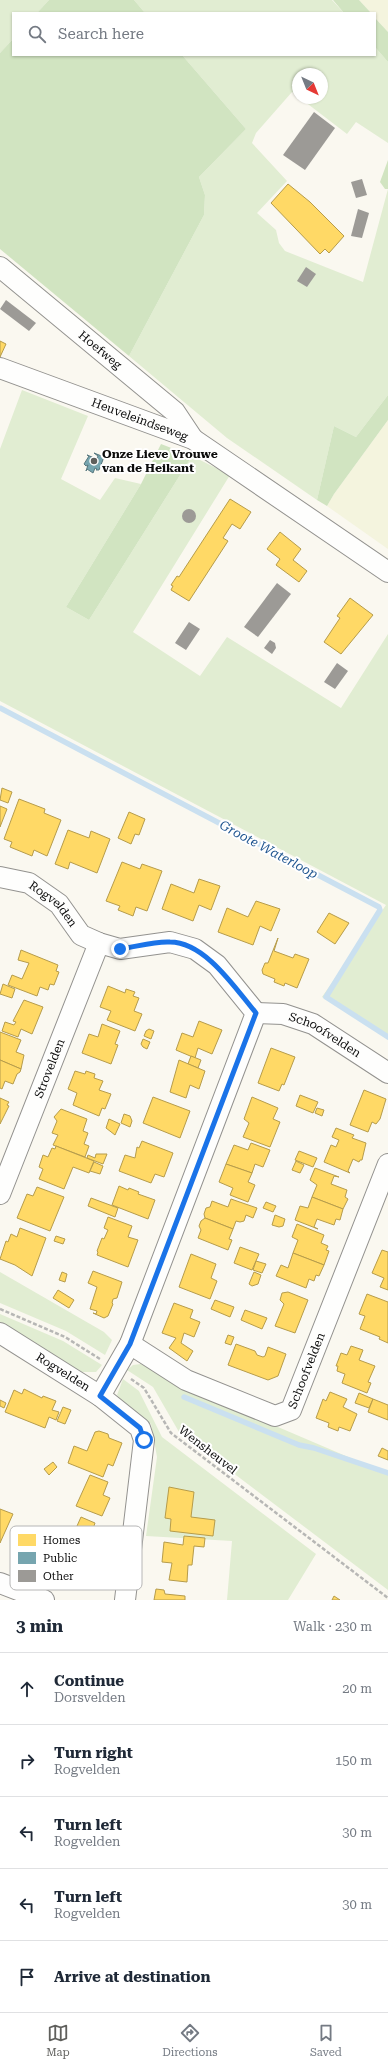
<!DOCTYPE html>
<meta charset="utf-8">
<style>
:root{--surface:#fff;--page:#f6f6f7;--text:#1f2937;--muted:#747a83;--line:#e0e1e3;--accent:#5f5f5c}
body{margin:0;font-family:"Roboto Serif",serif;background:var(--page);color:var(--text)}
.compass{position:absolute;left:292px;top:68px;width:36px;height:36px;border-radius:50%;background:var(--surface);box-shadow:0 1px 3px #0004;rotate:137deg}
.stop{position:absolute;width:12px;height:12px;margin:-9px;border:3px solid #1a73e8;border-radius:50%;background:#fff}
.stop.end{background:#1a73e8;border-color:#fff;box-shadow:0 1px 4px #0008}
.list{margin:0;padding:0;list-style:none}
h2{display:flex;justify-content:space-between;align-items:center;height:52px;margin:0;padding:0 16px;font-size:17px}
h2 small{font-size:13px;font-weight:400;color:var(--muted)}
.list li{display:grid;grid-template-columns:26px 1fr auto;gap:12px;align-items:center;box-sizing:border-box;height:72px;padding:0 16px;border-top:1px solid var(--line)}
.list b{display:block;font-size:15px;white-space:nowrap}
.list p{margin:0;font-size:13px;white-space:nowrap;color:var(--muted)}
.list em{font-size:13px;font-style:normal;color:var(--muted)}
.icon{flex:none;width:22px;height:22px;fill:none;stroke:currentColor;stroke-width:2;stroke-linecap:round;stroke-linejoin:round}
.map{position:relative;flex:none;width:388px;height:1600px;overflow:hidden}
.search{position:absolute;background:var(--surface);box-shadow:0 1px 3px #0004;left:12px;right:12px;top:12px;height:44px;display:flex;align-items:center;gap:10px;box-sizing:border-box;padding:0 14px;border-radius:0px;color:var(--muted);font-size:15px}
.sheet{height:412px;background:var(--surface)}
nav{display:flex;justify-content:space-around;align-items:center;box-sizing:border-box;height:56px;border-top:1px solid var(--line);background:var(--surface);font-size:11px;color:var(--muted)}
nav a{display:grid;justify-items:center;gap:2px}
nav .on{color:var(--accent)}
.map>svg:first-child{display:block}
.farmland{fill:#f4f4de}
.green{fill:#e1edd2}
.forest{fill:#d1e4c1}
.homes{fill:#ffd966;stroke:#b69c4b}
.public{fill:#76a5af;stroke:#56777e}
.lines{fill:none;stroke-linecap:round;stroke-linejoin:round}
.stream{stroke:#cae0f0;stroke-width:5.5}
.building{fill:#9c9a96}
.street-casing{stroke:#93928f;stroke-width:22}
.path{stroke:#b7b7b5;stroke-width:2.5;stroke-dasharray:4 2;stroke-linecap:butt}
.street{stroke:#fefefd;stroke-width:20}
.route{stroke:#1a73e8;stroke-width:5}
.poi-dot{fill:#5f5f5c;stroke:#fff;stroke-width:1.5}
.labels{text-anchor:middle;stroke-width:4;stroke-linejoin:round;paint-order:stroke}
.street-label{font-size:12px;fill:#0c0c0c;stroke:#fff}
.poi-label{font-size:12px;font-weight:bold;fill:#0c0c0c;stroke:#fff;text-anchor:start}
.water-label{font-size:13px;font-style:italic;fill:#225791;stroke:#fff}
.key{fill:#fff;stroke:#b6b6b6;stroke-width:1}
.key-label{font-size:11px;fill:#0c0c0c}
</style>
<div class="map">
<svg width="388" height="1600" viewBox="0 0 388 1600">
<rect width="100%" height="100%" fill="#faf8f0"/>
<g class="farmland">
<path d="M 359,0 L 388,0 L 388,32 L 375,18 L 375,13 L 371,13 Z"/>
<path d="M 388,420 L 388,549 L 327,506 L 334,494 Z"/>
</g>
<g class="green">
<path d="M 0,0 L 49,0 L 37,13 L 13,13 L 13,39 L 0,53 Z"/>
<path d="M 134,0 L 332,0 L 344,13 L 145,13 Z"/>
<path d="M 375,47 L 388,62 L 388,143 L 356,122 L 347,134 L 300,98 L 322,98 L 322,74 L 298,74 L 298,96 L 292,92 L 256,133 L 252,143 L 287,181 L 257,213 L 276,230 L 279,243 L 285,251 L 363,282 L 388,189 L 388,395 L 356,437 L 334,426 L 317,500 L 227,438 L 129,356 L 204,215 L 205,195 L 199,177 L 246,129 L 182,55 L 375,55 Z"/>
<path d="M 22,390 L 88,416 L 61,479 L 100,500 L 115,478 L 141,484 L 66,607 L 89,620 L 192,456 L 230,475 L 133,632 L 200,676 L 227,637 L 341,708 L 388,634 L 388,1037 L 322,997 L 386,905 L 0,701 L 0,449 Z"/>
<path d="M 0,1272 L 104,1332 L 112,1340 L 105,1355 L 66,1331 L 0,1303 Z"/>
<path d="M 0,1314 L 63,1341 L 102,1365 L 96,1372 L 77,1372 L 0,1322 Z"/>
<path d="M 141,1364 L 148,1368 L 150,1364 L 184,1387 L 388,1474 L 388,1590 L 179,1432 L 153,1387 L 127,1370 L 133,1365 Z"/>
<path d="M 123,1379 L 139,1391 L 162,1437 L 316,1554 L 288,1600 L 227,1600 L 232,1541 L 146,1536 L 157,1457 L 151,1424 L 123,1403 L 117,1395 Z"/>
</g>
<g class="forest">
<path d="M 49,0 L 134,0 L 145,13 L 37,13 Z"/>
<path d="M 333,0 L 359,0 L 371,13 L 344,13 Z"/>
<path d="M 375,18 L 388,32 L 388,62 L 375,47 Z"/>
<path d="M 13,39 L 13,55 L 182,55 L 246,129 L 199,177 L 205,195 L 204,215 L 129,356 L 0,249 L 0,53 Z"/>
<path d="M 388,160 L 388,189 L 385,189 L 380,182 Z"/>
<path d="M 388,395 L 388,420 L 334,494 L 327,506 L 317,500 L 334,426 L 356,437 Z"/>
<path d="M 161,444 L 192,456 L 89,620 L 66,607 L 141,484 Z"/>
</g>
<g class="homes">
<path d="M 288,184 L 310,202 L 344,236 L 329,253 L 325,249 L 320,254 L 271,203 Z"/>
<path d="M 0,341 L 6,344 L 0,357 Z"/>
<path d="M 230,499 L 251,512 L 240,529 L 232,524 L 223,538 L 228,541 L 189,601 L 171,590 L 173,586 L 171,585 L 177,576 L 179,577 Z"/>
<path d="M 280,532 L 301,549 L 293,560 L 307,571 L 299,582 L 276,565 L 280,559 L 267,549 Z"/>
<path d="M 350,598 L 373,615 L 341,654 L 324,642 L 340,618 L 337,616 Z"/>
<path d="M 2,788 L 12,792 L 8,803 L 0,800 Z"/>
<path d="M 19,799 L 45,809 L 44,813 L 61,820 L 47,856 L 34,850 L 32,856 L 10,847 L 12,842 L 4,839 Z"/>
<path d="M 0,806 L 7,809 L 0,827 Z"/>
<path d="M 129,812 L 145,819 L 139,835 L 135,834 L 131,844 L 118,838 Z"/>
<path d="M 68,830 L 89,838 L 91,831 L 110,839 L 97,873 L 70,862 L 68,869 L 55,864 Z"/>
<path d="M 122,862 L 140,869 L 142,864 L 162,871 L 147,911 L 136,907 L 133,916 L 118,910 L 120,906 L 106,901 Z"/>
<path d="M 199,879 L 220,886 L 211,910 L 199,905 L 193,921 L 162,909 L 171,884 L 194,893 Z"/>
<path d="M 256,901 L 280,909 L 271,931 L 260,926 L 253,945 L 218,932 L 227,908 L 248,917 Z"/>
<path d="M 329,913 L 349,923 L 335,944 L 317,932 Z"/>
<path d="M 278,938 L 274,951 L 293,958 L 295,954 L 309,959 L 297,988 L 285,983 L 284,986 L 274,982 L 275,979 L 263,974 L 262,970 L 265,963 L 268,963 Z"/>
<path d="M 21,950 L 58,965 L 56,971 L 59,972 L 54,985 L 50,984 L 48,990 L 40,987 L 37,996 L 8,985 L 12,975 L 22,979 L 29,963 L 18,960 Z"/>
<path d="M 3,984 L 15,989 L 12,998 L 0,994 Z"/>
<path d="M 108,986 L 125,993 L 126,989 L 135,992 L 133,996 L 139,998 L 134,1011 L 142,1014 L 135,1031 L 107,1020 L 111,1011 L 100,1007 Z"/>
<path d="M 24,1000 L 43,1007 L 32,1034 L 21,1029 L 18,1037 L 2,1031 L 5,1022 L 14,1025 L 16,1022 L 13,1021 Z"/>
<path d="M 199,1021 L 222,1030 L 212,1054 L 198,1048 L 195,1058 L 176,1050 L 182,1033 L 193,1037 Z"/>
<path d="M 102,1024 L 120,1031 L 115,1044 L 118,1045 L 111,1064 L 82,1053 L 89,1034 L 98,1037 Z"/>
<path d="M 149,1029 L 154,1031 L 151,1039 L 144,1036 L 146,1031 Z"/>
<path d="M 0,1032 L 21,1040 L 16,1052 L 24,1055 L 21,1069 L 0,1060 Z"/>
<path d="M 143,1039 L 150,1042 L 147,1049 L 143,1047 L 141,1044 Z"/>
<path d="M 271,1048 L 295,1057 L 284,1085 L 282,1084 L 279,1091 L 258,1083 Z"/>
<path d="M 191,1056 L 201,1060 L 198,1068 L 188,1064 Z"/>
<path d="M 0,1060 L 21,1069 L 20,1072 L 17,1074 L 13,1084 L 5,1081 L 2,1089 L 0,1088 Z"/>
<path d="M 179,1060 L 205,1071 L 199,1089 L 190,1085 L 186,1098 L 170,1092 Z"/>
<path d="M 75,1071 L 85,1074 L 86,1071 L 95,1074 L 94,1078 L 103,1081 L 99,1090 L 111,1094 L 105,1109 L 102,1108 L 99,1116 L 73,1105 L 77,1093 L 68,1089 Z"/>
<path d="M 364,1090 L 386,1099 L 380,1119 L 376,1124 L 372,1122 L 368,1132 L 350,1125 Z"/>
<path d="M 300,1095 L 318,1102 L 313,1113 L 296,1106 Z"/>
<path d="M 153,1097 L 190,1111 L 180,1138 L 143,1123 Z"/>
<path d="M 252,1097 L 278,1108 L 273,1119 L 280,1122 L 270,1147 L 243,1137 L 249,1123 L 244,1119 Z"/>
<path d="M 0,1098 L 9,1102 L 7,1105 L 9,1106 L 0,1124 Z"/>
<path d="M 317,1108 L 324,1110 L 322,1116 L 315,1113 Z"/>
<path d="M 61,1109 L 87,1119 L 83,1131 L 88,1133 L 84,1144 L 89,1146 L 85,1157 L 53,1145 L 58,1135 L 52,1133 L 57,1121 L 54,1117 Z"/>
<path d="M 124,1114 L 130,1116 L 132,1121 L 130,1127 L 121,1123 Z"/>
<path d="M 109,1119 L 120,1124 L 115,1135 L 106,1128 Z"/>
<path d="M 336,1128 L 354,1135 L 352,1138 L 366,1143 L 362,1160 L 360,1160 L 359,1162 L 353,1159 L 348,1171 L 350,1173 L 324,1162 L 331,1145 L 336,1147 L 339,1140 L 332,1137 Z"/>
<path d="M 142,1141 L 173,1153 L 164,1177 L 155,1174 L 151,1183 L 119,1171 L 125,1155 L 135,1158 L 137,1147 L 139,1148 Z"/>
<path d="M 251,1143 L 270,1150 L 263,1167 L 255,1164 L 252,1173 L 226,1164 L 234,1145 L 248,1150 Z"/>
<path d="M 56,1146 L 94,1161 L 89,1173 L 73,1167 L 64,1189 L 39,1179 L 43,1169 L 39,1167 L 43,1155 L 48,1157 L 52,1148 L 55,1149 Z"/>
<path d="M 299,1151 L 317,1158 L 313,1167 L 295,1160 Z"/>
<path d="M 96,1154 L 107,1154 L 103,1164 L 87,1158 L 88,1155 L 95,1158 Z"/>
<path d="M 296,1161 L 304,1165 L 300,1173 L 292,1170 Z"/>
<path d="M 94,1162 L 103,1166 L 100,1174 L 90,1171 Z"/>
<path d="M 226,1164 L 252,1173 L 248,1182 L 255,1185 L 248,1202 L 230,1195 L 233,1188 L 219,1182 Z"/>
<path d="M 315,1168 L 339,1177 L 334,1176 L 331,1184 L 347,1190 L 345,1197 L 348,1199 L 343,1209 L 312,1197 L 317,1185 L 310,1180 Z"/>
<path d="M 119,1186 L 128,1190 L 129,1188 L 139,1192 L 138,1194 L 155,1200 L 148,1219 L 112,1205 Z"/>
<path d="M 37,1187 L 64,1197 L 50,1231 L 17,1218 L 27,1194 L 33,1196 Z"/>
<path d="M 312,1197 L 343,1209 L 340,1220 L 336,1219 L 334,1225 L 317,1219 L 314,1227 L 318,1229 L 295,1220 L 300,1206 L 308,1208 Z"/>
<path d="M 91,1198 L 118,1208 L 115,1217 L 88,1206 Z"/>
<path d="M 231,1199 L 257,1208 L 253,1218 L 246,1215 L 244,1221 L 240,1222 L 236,1221 L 233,1229 L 205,1218 L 204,1214 L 206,1208 L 210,1207 L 212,1201 L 228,1207 Z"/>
<path d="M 266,1202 L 276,1206 L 273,1212 L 263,1208 Z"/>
<path d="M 275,1215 L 285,1219 L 283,1226 L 279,1227 L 272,1225 Z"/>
<path d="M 108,1217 L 132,1226 L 128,1237 L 138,1240 L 128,1267 L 97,1255 L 98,1252 L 97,1251 L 102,1238 L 104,1239 L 108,1230 L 104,1228 Z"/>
<path d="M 205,1218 L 233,1229 L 229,1239 L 232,1240 L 228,1250 L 198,1238 L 201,1230 L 199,1226 L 201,1221 Z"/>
<path d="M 297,1224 L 324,1235 L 321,1243 L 328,1246 L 326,1250 L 329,1251 L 324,1265 L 293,1253 L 298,1240 L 292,1237 Z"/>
<path d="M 20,1228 L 46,1238 L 32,1276 L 15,1265 L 0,1259 L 6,1241 L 8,1242 L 11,1234 L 17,1237 Z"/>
<path d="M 56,1236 L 65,1239 L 63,1244 L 54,1241 Z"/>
<path d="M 240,1247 L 259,1254 L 252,1270 L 234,1263 Z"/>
<path d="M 382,1250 L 388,1252 L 388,1290 L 380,1287 L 384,1278 L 372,1273 Z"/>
<path d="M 293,1253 L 324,1265 L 319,1276 L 316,1275 L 314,1281 L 309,1279 L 306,1288 L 276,1276 L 281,1265 L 288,1268 Z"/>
<path d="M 191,1254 L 216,1264 L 211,1278 L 217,1281 L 210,1299 L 179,1287 Z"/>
<path d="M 256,1261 L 266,1264 L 262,1273 L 253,1270 Z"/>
<path d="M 93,1271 L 122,1282 L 117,1298 L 113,1299 L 112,1303 L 113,1304 L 108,1316 L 104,1318 L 93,1313 L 96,1314 L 97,1311 L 90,1309 L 97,1287 L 88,1283 Z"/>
<path d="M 62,1272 L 67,1274 L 65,1282 L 59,1280 Z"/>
<path d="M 254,1272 L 261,1275 L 258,1284 L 252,1286 L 249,1284 Z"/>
<path d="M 58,1290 L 74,1300 L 69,1308 L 53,1298 Z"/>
<path d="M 288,1292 L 308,1300 L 295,1333 L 275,1326 L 284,1304 L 280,1300 L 282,1293 Z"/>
<path d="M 367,1294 L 388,1302 L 388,1343 L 379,1339 L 380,1337 L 360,1329 L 365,1316 L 359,1314 Z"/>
<path d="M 215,1300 L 234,1307 L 230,1317 L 211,1309 Z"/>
<path d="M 174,1303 L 193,1310 L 190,1318 L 200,1322 L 194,1337 L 184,1333 L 181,1343 L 193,1351 L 187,1361 L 169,1348 L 176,1338 L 162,1333 Z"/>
<path d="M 245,1310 L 267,1318 L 262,1329 L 241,1320 Z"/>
<path d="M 228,1335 L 234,1337 L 231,1345 L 225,1343 Z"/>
<path d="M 236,1344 L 255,1351 L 257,1355 L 263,1357 L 265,1356 L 268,1347 L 286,1354 L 278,1376 L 268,1380 L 228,1365 Z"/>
<path d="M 351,1346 L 363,1350 L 359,1360 L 375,1366 L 368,1382 L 371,1383 L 367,1393 L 342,1383 L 345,1374 L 337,1371 L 338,1366 L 336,1366 L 341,1353 L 347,1355 Z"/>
<path d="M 24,1389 L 42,1398 L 43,1396 L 56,1401 L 52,1410 L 59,1412 L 56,1420 L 49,1417 L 45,1428 L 5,1412 L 14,1390 L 22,1394 Z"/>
<path d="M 330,1392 L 347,1399 L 343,1407 L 357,1414 L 350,1431 L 339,1427 L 338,1431 L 328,1427 L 329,1423 L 316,1418 L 323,1399 L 326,1401 Z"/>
<path d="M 359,1393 L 373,1399 L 369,1408 L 355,1403 Z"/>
<path d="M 373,1399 L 388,1405 L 388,1420 L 368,1412 Z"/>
<path d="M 0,1400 L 6,1403 L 4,1408 L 0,1406 Z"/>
<path d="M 63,1407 L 71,1410 L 65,1424 L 57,1421 Z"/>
<path d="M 99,1431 L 108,1434 L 109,1438 L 122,1443 L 113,1466 L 108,1464 L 103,1477 L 68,1463 L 74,1446 L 87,1451 L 95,1432 Z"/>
<path d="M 382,1448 L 388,1451 L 388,1460 L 378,1456 Z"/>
<path d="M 53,1462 L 57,1467 L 49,1475 L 44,1469 Z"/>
<path d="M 90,1475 L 108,1482 L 103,1495 L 110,1498 L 102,1516 L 76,1506 Z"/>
<path d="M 169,1487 L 194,1492 L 191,1517 L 215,1520 L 213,1536 L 170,1531 L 171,1519 L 165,1518 Z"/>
<path d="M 0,1509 L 13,1514 L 0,1543 Z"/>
<path d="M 81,1517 L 95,1523 L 92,1532 L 77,1526 Z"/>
<path d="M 184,1536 L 205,1538 L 204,1547 L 194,1546 L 192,1565 L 188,1565 L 187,1582 L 169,1580 L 172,1563 L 162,1562 L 164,1542 L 183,1545 Z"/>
<path d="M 156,1589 L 164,1590 L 165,1594 L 185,1596 L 185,1600 L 154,1600 Z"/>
<path d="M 334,1596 L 340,1600 L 332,1600 Z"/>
</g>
<path class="public" d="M 94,453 L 104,457 L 99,470 L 96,470 L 97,469 L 95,468 L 93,473 L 87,469 L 86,471 L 88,465 L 86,466 L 84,464 L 89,456 L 87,455 L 97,459 L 98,456 Z"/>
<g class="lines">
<g class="stream">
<path d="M 0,708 L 379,907 L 380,910 L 326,997 L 388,1037"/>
<path d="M 184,1397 L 299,1445 L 314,1448 L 388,1473"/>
</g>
</g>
<g class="building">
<path d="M 314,112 L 335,128 L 305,170 L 283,155 Z"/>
<path d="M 362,179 L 367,195 L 356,198 L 351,182 Z"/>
<path d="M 358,209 L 369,213 L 362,238 L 351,236 Z"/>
<path d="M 306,267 L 316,274 L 307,287 L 297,281 Z"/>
<path d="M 6,300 L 36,323 L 29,331 L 0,309 Z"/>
<circle cx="189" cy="516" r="7"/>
<path d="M 277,583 L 291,594 L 258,637 L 244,627 Z"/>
<path d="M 189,622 L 200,629 L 186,650 L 175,643 Z"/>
<path d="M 270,640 L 275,643 L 276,648 L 272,654 L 264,648 Z"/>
<path d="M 337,663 L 348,671 L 335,689 L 324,682 Z"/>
</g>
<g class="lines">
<defs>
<g id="street">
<path id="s1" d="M 0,267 L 175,412 L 193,439"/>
<path id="s2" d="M 0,368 L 193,439 L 388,572"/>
<path id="s3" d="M 0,877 L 29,883 L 59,904 L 81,935 L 99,943 L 120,949 L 170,942 L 195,949 L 217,965 L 256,1013 L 130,1344 L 100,1396 L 0,1333"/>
<path id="s4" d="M 256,1013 L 283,1014 L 313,1024 L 388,1073"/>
<path id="s5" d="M 0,1194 L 99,943"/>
<path id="s6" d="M 130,1344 L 186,1380 L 275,1416 L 291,1410 L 388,1164"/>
<path d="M 100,1396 L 140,1428 L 144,1440 L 125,1600"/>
<path d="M 0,1583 L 44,1600"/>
</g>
</defs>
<use href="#street" class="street-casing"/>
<g class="path">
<path d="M 0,1309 L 65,1337 L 100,1359"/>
<path d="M 131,1379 L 144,1388 L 171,1433 L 388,1598"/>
</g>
<use href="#street" class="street"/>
</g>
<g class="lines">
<path class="route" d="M 120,949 C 136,947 154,941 170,942 C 205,942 235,988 256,1013 L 130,1344 L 100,1396 L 140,1428 L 144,1440"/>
</g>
<circle class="poi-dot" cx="94" cy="461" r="4"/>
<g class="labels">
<g class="street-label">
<text dy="4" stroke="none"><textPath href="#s1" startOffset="130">Hoefweg</textPath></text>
<text dy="4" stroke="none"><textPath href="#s2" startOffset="149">Heuveleindseweg</textPath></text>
<text dy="4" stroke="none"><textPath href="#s3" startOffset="62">Rogvelden</textPath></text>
<text dy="4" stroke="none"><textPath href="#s4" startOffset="74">Schoofvelden</textPath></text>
<text dy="4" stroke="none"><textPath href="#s5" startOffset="135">Strovelden</textPath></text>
<text dy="4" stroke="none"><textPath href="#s6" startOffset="222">Schoofvelden</textPath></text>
<text transform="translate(63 1372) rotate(32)" y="4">Rogvelden</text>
<text transform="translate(208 1450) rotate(38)" y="4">Wensheuvel</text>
</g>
<g class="poi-label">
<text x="102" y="458">Onze Lieve Vrouwe<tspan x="102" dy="14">van de Heikant</tspan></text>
</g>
<g class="water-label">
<text transform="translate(269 849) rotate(28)" y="5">Groote Waterloop</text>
</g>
</g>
<rect x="10" y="1526" width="132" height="64" rx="6" class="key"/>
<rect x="18" y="1534" width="18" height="12" fill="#ffd966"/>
<rect x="18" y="1552" width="18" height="12" fill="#76a5af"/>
<rect x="18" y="1570" width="18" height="12" fill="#9c9a96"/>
<g class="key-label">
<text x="43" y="1544">Homes</text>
<text x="43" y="1562">Public</text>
<text x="43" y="1580">Other</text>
</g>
</svg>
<svg class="compass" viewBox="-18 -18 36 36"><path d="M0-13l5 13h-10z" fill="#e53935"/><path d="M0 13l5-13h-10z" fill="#747a83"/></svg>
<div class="stop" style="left:144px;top:1440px"></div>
<div class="stop end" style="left:120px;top:949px"></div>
<div class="search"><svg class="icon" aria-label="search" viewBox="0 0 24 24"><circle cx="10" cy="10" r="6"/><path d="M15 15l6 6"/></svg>Search here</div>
</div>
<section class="sheet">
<h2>3 min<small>Walk · 230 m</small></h2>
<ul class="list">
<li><svg class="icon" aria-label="ahead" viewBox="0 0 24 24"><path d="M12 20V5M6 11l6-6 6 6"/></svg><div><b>Continue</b><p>Dorsvelden</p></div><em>20 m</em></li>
<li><svg class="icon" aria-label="right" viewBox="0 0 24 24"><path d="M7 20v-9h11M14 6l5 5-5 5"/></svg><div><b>Turn right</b><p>Rogvelden</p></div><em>150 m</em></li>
<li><svg class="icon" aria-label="left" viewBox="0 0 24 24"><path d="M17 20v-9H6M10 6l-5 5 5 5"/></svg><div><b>Turn left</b><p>Rogvelden</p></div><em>30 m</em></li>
<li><svg class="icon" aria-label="left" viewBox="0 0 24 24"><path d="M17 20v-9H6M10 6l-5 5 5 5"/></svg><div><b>Turn left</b><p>Rogvelden</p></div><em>30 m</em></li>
<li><svg class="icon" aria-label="arrive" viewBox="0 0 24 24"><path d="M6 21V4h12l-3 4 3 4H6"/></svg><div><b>Arrive at destination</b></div></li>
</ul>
</section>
<nav>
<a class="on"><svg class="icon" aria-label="map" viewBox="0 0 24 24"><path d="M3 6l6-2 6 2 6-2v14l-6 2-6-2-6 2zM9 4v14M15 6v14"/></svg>Map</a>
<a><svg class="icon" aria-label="directions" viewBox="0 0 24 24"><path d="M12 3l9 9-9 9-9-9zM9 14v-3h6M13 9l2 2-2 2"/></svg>Directions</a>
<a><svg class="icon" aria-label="saved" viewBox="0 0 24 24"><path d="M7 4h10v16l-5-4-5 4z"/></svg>Saved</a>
</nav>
